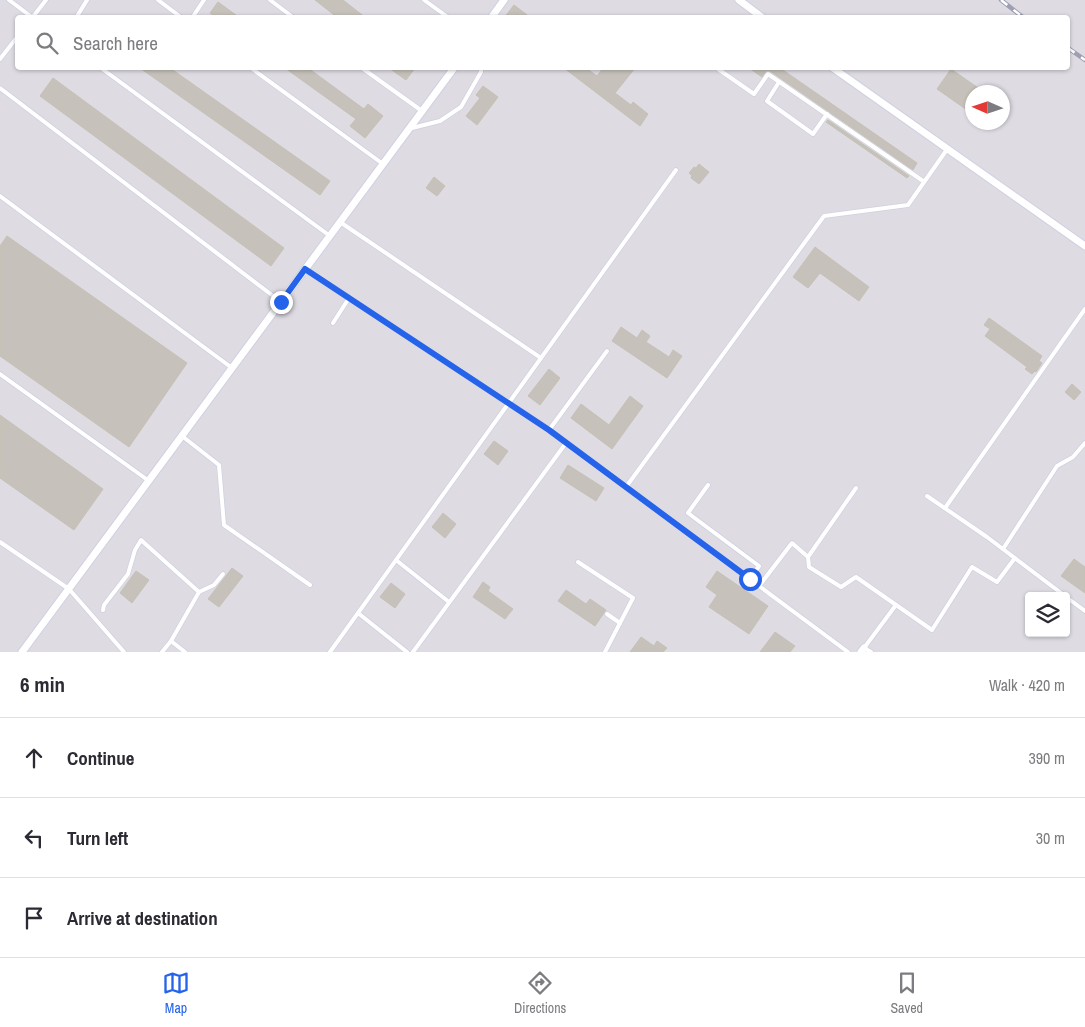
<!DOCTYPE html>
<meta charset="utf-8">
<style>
:root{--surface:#fff;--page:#f2f2f3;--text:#2b2b33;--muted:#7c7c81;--line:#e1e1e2;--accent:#2563eb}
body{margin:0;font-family:"Archivo Narrow",sans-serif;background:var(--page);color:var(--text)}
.controls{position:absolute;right:15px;bottom:15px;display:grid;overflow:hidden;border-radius:5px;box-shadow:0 1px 4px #0004}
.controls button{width:45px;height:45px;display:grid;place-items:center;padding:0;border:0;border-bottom:1px solid var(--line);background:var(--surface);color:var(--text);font:25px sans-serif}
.compass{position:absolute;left:965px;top:85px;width:45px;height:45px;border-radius:50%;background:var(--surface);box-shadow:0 1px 4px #0004;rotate:273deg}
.stop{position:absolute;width:15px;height:15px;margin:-11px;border:4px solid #2563eb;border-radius:50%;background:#fff}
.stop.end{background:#2563eb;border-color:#fff;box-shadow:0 1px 5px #0008}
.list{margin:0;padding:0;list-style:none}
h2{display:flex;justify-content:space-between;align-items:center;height:65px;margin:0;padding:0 20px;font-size:21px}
h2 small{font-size:16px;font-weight:400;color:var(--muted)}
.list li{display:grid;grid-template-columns:32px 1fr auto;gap:15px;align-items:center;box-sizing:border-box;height:80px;padding:0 20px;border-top:1px solid var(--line)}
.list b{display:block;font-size:19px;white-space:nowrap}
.list em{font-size:16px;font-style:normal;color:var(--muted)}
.icon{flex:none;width:28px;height:28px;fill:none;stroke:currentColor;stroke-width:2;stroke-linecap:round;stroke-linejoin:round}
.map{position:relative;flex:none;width:1085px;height:652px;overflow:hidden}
.search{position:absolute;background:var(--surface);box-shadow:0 1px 4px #0004;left:15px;right:15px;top:15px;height:55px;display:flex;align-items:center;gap:12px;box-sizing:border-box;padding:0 18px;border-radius:5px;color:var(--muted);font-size:19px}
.sheet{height:305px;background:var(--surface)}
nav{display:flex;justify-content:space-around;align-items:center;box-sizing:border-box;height:70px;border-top:1px solid var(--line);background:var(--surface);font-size:14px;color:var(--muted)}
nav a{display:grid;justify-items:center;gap:2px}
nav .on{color:var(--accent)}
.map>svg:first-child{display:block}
.industrial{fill:#dedbe3;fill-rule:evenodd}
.building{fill:#c6c2bb;stroke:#c5c1b5}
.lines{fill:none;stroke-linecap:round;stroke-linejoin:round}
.service-casing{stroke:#d0d1e1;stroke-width:5.5}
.minor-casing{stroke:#d0d1e1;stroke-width:9}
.service{stroke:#fff;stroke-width:4}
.minor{stroke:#fff;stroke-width:7}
.rail-casing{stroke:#9e9fb2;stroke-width:4.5}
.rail{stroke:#fff;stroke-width:2.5;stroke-dasharray:8;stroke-linecap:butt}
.route{stroke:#2563eb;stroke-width:6}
</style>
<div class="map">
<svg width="1085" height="652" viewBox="0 0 1085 652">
<rect width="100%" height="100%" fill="#eae6db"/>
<path class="industrial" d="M 0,0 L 1085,0 L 1085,652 L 0,652 ZM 18,18 L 1068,18 L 1068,68 L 18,68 ZM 972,92 L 1002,92 L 1002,122 L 972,122 ZM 1029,596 L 1066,596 L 1066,633 L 1029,633 Z"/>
<g class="building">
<path d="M 315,0 L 343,0 L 366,18 L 338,18 Z"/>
<path d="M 218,2 L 240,18 L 217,18 L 210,13 Z"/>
<path d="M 514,5 L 531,18 L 504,18 Z"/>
<path d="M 140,68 L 170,68 L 330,181 L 320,195 Z"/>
<path d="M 285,68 L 308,68 L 364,109 L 368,104 L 383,116 L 365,138 L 350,126 L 356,119 Z"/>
<path d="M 389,68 L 415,68 L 406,80 Z"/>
<path d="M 564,68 L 586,68 L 597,76 L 603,68 L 635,68 L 615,93 L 631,105 L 633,102 L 648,114 L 640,126 Z"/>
<path d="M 749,68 L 780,68 L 917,163 L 913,170 L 770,71 L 766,71 L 762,77 Z"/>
<path d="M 951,69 L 984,92 L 972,92 L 972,103 L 967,110 L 937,89 Z"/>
<path d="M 53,78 L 284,248 L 271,266 L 40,96 Z"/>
<path d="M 483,86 L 498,97 L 477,125 L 466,116 L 480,98 L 476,95 Z"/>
<path d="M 828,120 L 909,176 L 907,178 L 826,122 Z"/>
<path d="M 699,164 L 709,172 L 699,184 L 691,178 L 692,176 L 689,173 L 694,167 L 696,168 Z"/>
<path d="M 434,177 L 445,186 L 437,196 L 426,188 Z"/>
<path d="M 7,236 L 187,363 L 129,447 L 0,356 L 0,246 Z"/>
<path d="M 815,247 L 869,287 L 859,301 L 820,273 L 808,288 L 793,277 Z"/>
<path d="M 989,318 L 1042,356 L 1039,361 L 1042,363 L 1036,372 L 1035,371 L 1032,374 L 1025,369 L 1027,367 L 985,336 L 990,329 L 984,325 Z"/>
<path d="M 621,327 L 637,338 L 642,330 L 650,336 L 646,342 L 669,357 L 673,350 L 682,356 L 667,378 L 612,341 Z"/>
<path d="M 549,369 L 560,378 L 540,405 L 528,396 Z"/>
<path d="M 1072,384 L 1081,392 L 1074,400 L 1065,392 Z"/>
<path d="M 630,396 L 643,406 L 612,449 L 571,418 L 581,404 L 609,425 Z"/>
<path d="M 0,415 L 103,489 L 74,530 L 0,478 Z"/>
<path d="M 494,441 L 508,451 L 498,465 L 484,454 Z"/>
<path d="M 568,465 L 604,488 L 596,501 L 560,478 Z"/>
<path d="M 443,513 L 456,524 L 445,538 L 432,527 Z"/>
<path d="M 1074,559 L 1085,567 L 1085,593 L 1061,576 Z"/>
<path d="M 232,568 L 243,576 L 219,607 L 208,599 Z"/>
<path d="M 136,571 L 149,580 L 132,603 L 120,593 Z"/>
<path d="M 717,571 L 768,606 L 749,634 L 709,607 L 717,595 L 706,587 Z"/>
<path d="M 483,582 L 490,587 L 488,591 L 513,609 L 505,619 L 473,597 Z"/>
<path d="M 391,583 L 405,594 L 395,608 L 380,597 Z"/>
<path d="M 566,590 L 586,604 L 590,599 L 606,610 L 595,626 L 558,601 Z"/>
<path d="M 775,632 L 795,646 L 790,652 L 760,652 Z"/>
<path d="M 641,637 L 654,646 L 657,641 L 667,648 L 663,652 L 630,652 Z"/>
</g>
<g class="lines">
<defs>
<g id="service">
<path d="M 9,0 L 33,18"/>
<path d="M 158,0 L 182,18"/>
<path d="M 270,0 L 294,18"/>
<path d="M 424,0 L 449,18"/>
<path d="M 32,18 L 46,0"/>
<path d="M 76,18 L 87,0"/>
<path d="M 192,18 L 204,0"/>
<path d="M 0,59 L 18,36"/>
<path d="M 101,68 L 330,236"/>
<path d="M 251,68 L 383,164"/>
<path d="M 362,68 L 422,111"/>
<path d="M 719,68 L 718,69 L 754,94 L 768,74 L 923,181"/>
<path d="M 779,82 L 767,101 L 813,134 L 827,114"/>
<path d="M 0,88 L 281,302"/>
<path d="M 412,128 L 440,121 L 461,107 L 481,72 L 481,68"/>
<path d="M 0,196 L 232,368"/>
<path d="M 340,222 L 541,358"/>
<path d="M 305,269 L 549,430 L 848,652"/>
<path d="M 333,323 L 349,298"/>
<path d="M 0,374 L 149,481"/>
<path d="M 549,430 L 607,351"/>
<path d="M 182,436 L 219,465 L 224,525 L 310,585"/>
<path d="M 708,485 L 688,513 L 759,566 L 750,579"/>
<path d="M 626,487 L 824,216 L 908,205 L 948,148"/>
<path d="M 856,488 L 808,557 L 809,567 L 841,587 L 856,577 L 932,630 L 972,567 L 997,582 L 1015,558"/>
<path d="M 927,496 L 987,537 L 1065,596"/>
<path d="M 945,508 L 1085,309"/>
<path d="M 0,542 L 69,589 L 124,652"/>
<path d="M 1003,549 L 1057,466 L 1073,457 L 1085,443"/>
<path d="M 396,560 L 449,602"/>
<path d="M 578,562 L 633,598 L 605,652"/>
<path d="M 759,586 L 792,543 L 808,557"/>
<path d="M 199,592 L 214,585 L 223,574"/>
<path d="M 1066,597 L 1085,611"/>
<path d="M 103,610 L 104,605 L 128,574 L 135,550 L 141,540 L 199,592 L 171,641 L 162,652"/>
<path d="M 358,613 L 407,652"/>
<path d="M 607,614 L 620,623"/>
<path d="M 171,641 L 185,652"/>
<path d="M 330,652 L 676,170"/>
<path d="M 413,652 L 566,443"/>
<path d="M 871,652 L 864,648 L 896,605"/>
</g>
<g id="minor">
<path d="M 739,0 L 763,18"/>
<path d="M 491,18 L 504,0"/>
<path d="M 833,68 L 1085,246"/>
<path d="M 22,652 L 454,68"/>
<path d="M 861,652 L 864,648"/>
</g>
</defs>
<use href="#service" class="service-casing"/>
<use href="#minor" class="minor-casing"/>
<use href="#service" class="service"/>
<use href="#minor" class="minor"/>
<defs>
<g id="rail">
<path d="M 1001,0 L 1024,18"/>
<path d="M 1068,48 L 1085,60"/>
</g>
</defs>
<use href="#rail" class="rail-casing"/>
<use href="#rail" class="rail"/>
</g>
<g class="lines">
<path class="route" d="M 281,302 L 305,269 L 549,430 L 750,579"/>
</g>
</svg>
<div class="controls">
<button><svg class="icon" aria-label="layers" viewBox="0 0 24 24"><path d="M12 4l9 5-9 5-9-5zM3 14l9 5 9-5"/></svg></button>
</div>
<svg class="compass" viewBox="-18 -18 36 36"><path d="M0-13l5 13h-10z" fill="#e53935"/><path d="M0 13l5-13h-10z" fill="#7c7c81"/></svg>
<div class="stop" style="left:750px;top:579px"></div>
<div class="stop end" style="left:281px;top:302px"></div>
<div class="search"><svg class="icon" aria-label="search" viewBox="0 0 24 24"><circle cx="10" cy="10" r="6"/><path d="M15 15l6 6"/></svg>Search here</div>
</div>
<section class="sheet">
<h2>6 min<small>Walk · 420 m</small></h2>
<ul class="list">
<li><svg class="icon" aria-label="ahead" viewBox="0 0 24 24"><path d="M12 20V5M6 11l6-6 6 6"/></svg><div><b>Continue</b></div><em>390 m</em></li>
<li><svg class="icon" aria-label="left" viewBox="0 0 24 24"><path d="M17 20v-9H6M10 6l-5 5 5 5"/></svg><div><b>Turn left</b></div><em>30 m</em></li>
<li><svg class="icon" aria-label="arrive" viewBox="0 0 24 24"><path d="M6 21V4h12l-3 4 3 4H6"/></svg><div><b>Arrive at destination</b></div></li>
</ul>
</section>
<nav>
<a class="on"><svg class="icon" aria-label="map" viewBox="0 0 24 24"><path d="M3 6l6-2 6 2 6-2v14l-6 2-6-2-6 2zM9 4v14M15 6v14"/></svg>Map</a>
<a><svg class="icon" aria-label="directions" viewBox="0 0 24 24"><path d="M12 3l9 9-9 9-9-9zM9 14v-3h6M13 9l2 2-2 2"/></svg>Directions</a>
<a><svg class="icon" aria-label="saved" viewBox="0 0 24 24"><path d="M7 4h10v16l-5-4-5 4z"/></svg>Saved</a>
</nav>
